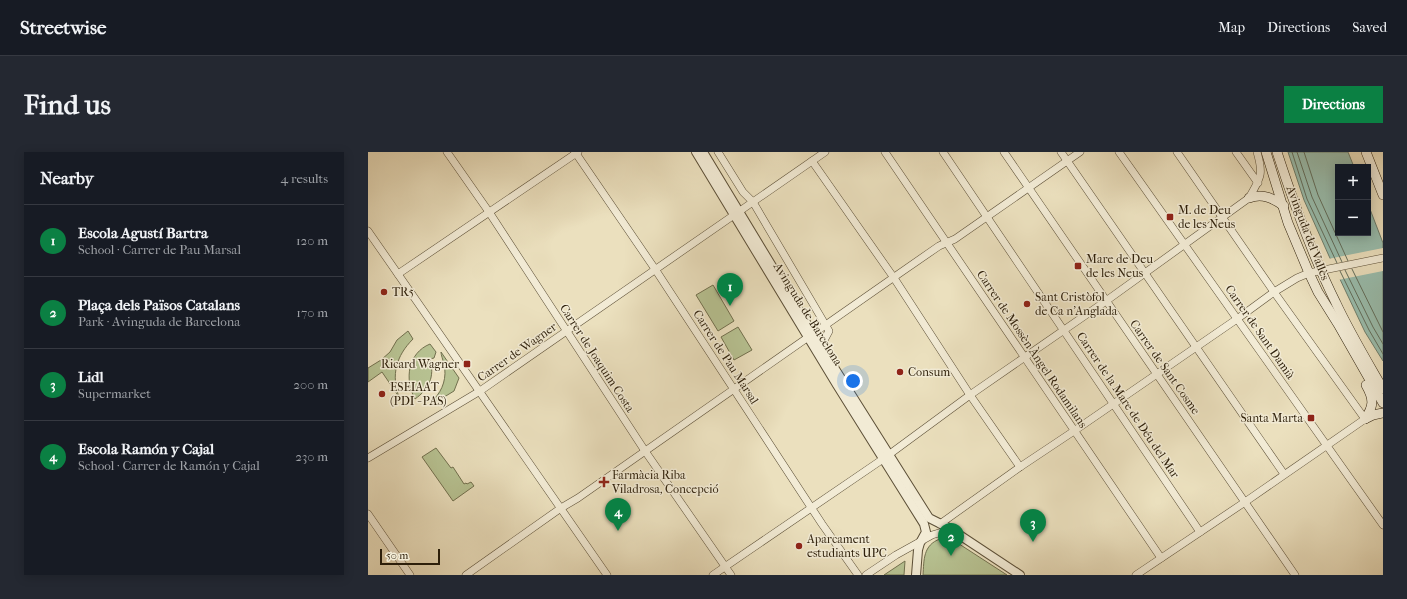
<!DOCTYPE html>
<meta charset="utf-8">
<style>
:root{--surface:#171b24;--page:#242831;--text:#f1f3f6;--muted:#9ea1a6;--line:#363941;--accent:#0b8043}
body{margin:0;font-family:"IM FELL French Canon",serif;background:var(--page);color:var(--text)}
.controls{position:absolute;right:12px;top:12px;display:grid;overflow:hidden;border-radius:0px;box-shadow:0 2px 10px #0003}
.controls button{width:36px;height:36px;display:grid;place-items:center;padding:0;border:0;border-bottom:1px solid var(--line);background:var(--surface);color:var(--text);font:20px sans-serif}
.scale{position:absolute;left:12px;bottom:10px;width:60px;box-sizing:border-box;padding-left:4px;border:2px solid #2d1f0a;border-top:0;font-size:11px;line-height:14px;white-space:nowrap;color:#2d1f0a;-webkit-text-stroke:3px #f2ebd5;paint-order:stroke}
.you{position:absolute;left:485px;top:229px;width:14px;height:14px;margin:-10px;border:3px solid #fff;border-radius:50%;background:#1a73e8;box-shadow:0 0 0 6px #1a73e833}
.badge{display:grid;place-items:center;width:26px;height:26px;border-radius:50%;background:var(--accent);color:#fff;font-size:13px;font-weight:700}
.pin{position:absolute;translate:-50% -33px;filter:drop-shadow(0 1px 2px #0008)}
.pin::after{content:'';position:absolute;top:21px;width:14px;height:12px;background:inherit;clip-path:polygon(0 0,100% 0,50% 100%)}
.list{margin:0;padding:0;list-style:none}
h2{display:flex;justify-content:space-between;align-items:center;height:52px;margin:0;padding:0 16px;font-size:17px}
h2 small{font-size:13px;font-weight:400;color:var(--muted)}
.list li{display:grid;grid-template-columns:26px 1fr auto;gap:12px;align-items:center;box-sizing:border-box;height:72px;padding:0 16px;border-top:1px solid var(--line)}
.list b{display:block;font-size:15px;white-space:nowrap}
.list p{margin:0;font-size:13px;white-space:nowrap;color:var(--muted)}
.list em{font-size:13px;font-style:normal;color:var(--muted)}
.map{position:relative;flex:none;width:1015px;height:423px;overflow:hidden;border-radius:0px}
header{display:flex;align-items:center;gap:24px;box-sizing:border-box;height:56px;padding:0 20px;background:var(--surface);border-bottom:1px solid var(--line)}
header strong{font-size:19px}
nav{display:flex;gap:22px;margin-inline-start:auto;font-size:14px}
.intro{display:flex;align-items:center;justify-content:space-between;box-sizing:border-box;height:96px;padding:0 24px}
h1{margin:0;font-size:28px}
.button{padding:10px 18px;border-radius:0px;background:var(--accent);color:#fff;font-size:14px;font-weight:700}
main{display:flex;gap:24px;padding:0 24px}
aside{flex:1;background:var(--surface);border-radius:0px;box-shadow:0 2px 10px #0003}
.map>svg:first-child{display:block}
.green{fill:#b7c292;stroke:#72704e}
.water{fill:#99bdad;stroke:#6e7e6c}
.pier{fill:#ebe0be}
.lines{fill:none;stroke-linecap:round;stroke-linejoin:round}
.shore{stroke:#636e5c;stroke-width:1}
.minor-casing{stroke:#5c4f37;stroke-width:8}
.tertiary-casing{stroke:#5c4f37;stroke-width:10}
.secondary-casing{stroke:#2d1f0a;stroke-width:10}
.minor{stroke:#f2ebd5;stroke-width:7}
.tertiary{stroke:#f2ebd5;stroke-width:8}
.secondary{stroke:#f2ebd5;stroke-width:9}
.poi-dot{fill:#8f2418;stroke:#f2ebd5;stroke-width:1.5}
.labels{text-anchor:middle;stroke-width:3;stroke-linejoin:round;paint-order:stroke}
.poi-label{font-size:12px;fill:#2d1f0a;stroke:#f2ebd5;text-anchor:start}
.street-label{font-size:12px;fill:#2d1f0a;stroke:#f2ebd5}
</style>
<header>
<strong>Streetwise</strong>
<nav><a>Map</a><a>Directions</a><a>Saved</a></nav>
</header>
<div class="intro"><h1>Find us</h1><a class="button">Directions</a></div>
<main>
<aside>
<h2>Nearby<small>4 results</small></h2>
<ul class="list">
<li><span class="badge">1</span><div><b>Escola Agustí Bartra</b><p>School · Carrer de Pau Marsal</p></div><em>120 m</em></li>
<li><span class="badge">2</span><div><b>Plaça dels Països Catalans</b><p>Park · Avinguda de Barcelona</p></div><em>170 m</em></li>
<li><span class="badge">3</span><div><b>Lidl</b><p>Supermarket</p></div><em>200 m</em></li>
<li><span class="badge">4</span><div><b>Escola Ramón y Cajal</b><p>School · Carrer de Ramón y Cajal</p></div><em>230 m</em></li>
</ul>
</aside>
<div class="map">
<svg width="1015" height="423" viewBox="0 0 1015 423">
<rect width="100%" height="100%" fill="#ebe0be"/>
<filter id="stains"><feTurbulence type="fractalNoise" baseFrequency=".005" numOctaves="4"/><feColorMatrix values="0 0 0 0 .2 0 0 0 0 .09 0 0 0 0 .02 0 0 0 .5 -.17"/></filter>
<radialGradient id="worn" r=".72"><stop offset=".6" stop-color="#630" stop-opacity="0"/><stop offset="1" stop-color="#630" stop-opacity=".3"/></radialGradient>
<g class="green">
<path d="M 345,133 L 366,169 L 350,179 L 328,143 Z"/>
<path d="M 370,175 L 384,198 L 366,208 L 353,185 Z"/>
<path d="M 40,179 L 45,187 C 28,204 23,223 31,245 L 14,220 L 0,230 L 0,216 L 13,208 L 22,200 L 29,188 Z"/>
<path d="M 62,192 L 68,200 L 66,206 L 62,207 C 67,225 61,237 47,247 C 36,227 40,201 62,192 Z"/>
<path d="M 73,200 L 91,226 L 86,239 L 68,250 L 66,247 C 75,238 79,225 76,212 C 75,208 73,203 73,200 Z"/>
<path d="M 68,296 L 83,316 L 85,315 L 96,332 L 98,331 L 99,332 L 103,330 L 106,334 L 85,349 L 54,305 Z"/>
<path d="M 572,387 L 585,388 L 639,423 L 555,423 C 556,408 555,393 572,387 Z"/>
<path d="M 537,409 L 536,423 L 516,423 Z"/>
</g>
<path class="water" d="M 920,0 L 980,0 L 986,15 L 970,15 L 970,81 L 1000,81 L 1000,52 L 1015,91 L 1015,209 L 997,180 L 961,104 L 936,48 Z"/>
<path class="pier" d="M 1015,96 L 1015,119 L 970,128 L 960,107 Z"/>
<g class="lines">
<g class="shore">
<path d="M 924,0 L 939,47 L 969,111"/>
<path d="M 929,0 L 944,45 L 974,110"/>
<path d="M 936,0 L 950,43 L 980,109"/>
<path d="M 984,117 L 1015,180"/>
<path d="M 977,118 L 1005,175 L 1015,192"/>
<path d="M 972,119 L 1001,178 L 1015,202"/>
</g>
<defs>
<g id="minor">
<path d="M 79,0 L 121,60 L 277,299 L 363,423"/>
<path d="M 207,0 L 287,117 L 454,372 L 490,423"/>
<path d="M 350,0 L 375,40 L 385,50 L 461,179 L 453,194"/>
<path d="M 517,0 L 793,406"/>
<path d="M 575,0 L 832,380"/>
<path d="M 636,0 L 927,423"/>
<path d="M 693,0 L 916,322"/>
<path d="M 751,0 L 1015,373"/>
<path d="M 868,0 L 890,31"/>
<path d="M 444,9 L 526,126 L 602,243 L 652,315"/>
<path d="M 0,79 L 239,423"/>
<path d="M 30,122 L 210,0"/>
<path d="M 0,306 L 112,239 L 457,0"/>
<path d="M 0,362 L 42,423"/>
<path d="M 572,372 L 652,315 L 706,279 L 869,167 L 906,140 L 929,126 L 941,121 L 1015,106"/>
<path d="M 98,423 L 193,356 L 210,346 L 532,121 L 571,94 L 587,87 L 712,0"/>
<path d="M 345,423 L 515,307 L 602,243 L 738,149 L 881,46 C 892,26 896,24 889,0"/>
<path d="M 498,423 L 528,403 L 564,383 L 574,380 L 588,382"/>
<path d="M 768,423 L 877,350 L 997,267 L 906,140 L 809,0"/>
</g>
<g id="tertiary">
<path d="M 328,0 L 469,233 L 556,372 L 558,380 L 552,391 L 550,398 L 548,423"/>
<path d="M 335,0 L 445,182 L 561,366 L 581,376 L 652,423"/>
</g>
<g id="secondary">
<path d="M 898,0 L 920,71 L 941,121 L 950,140 L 970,172 L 1015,251"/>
<path d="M 909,0 C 926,52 944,103 968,151 C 982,181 999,209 1015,237"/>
<path d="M 998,0 L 1015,43"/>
<path d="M 881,46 C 894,41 905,46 916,54"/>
<path d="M 997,267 C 1006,254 1006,247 998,233"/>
<path d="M 997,267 L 1005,263 L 1015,261"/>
</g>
</defs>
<use href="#minor" class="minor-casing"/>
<use href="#tertiary" class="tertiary-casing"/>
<use href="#secondary" class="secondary-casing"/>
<use href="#minor" class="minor"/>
<use href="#tertiary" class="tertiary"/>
<use href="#secondary" class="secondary"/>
</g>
<g class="poi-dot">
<rect x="798" y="61" width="8" height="8" rx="2"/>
<rect x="706" y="110" width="8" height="8" rx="2"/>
<circle cx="16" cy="140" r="4"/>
<circle cx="659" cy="152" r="4"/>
<rect x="95" y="208" width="8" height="8" rx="2"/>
<circle cx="532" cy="220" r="4"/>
<circle cx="14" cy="242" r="4"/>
<rect x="939" y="262" width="8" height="8" rx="2"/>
<path d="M234 324h4v4h4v4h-4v4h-4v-4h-4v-4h4z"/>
<circle cx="431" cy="394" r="4"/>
</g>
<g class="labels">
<g class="poi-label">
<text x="810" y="62">M. de Deu<tspan x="810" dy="14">de les Neus</tspan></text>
<text x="718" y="111">Mare de Deu<tspan x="718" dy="14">de les Neus</tspan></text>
<text x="24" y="144">TR5</text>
<text x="667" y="149">Sant Cristòfol<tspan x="667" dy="14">de Ca n'Anglada</tspan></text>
<text x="91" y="216" text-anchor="end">Ricard Wagner</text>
<text x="540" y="224">Consum</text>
<text x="22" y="239">ESEIAAT<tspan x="22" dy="14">(PDI - PAS)</tspan></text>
<text x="935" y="270" text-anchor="end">Santa Marta</text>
<text x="244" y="327">Farmàcia Riba<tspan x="244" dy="14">Viladrosa, Concepció</tspan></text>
<text x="439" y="391">Aparcament<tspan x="439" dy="14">estudiants UPC</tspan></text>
</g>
<g class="street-label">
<text transform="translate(940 81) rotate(69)" y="4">Avinguda del Vallès</text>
<text transform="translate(440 162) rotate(58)" y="4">Avinguda de Barcelona</text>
<text transform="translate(892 180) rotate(55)" y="4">Carrer de Sant Damià</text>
<text transform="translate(664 197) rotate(56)" y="4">Carrer de Mossèn Àngel Rodamilans</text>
<text transform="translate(149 200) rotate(-35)" y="4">Carrer de Wagner</text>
<text transform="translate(358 205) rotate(57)" y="4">Carrer de Pau Marsal</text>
<text transform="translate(229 206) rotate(57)" y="4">Carrer de Joaquim Costa</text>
<text transform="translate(797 215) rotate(55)" y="4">Carrer de Sant Cosme</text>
<text transform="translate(760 253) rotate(56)" y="4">Carrer de la Mare de Déu del Mar</text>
</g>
</g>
<rect width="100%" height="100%" filter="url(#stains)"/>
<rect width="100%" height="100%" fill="url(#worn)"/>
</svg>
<div class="controls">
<button>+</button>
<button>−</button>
</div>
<div class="scale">50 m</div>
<div class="you"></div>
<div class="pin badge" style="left:362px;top:154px">1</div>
<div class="pin badge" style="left:583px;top:404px">2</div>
<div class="pin badge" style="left:665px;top:390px">3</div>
<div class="pin badge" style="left:250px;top:379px">4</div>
</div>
</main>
